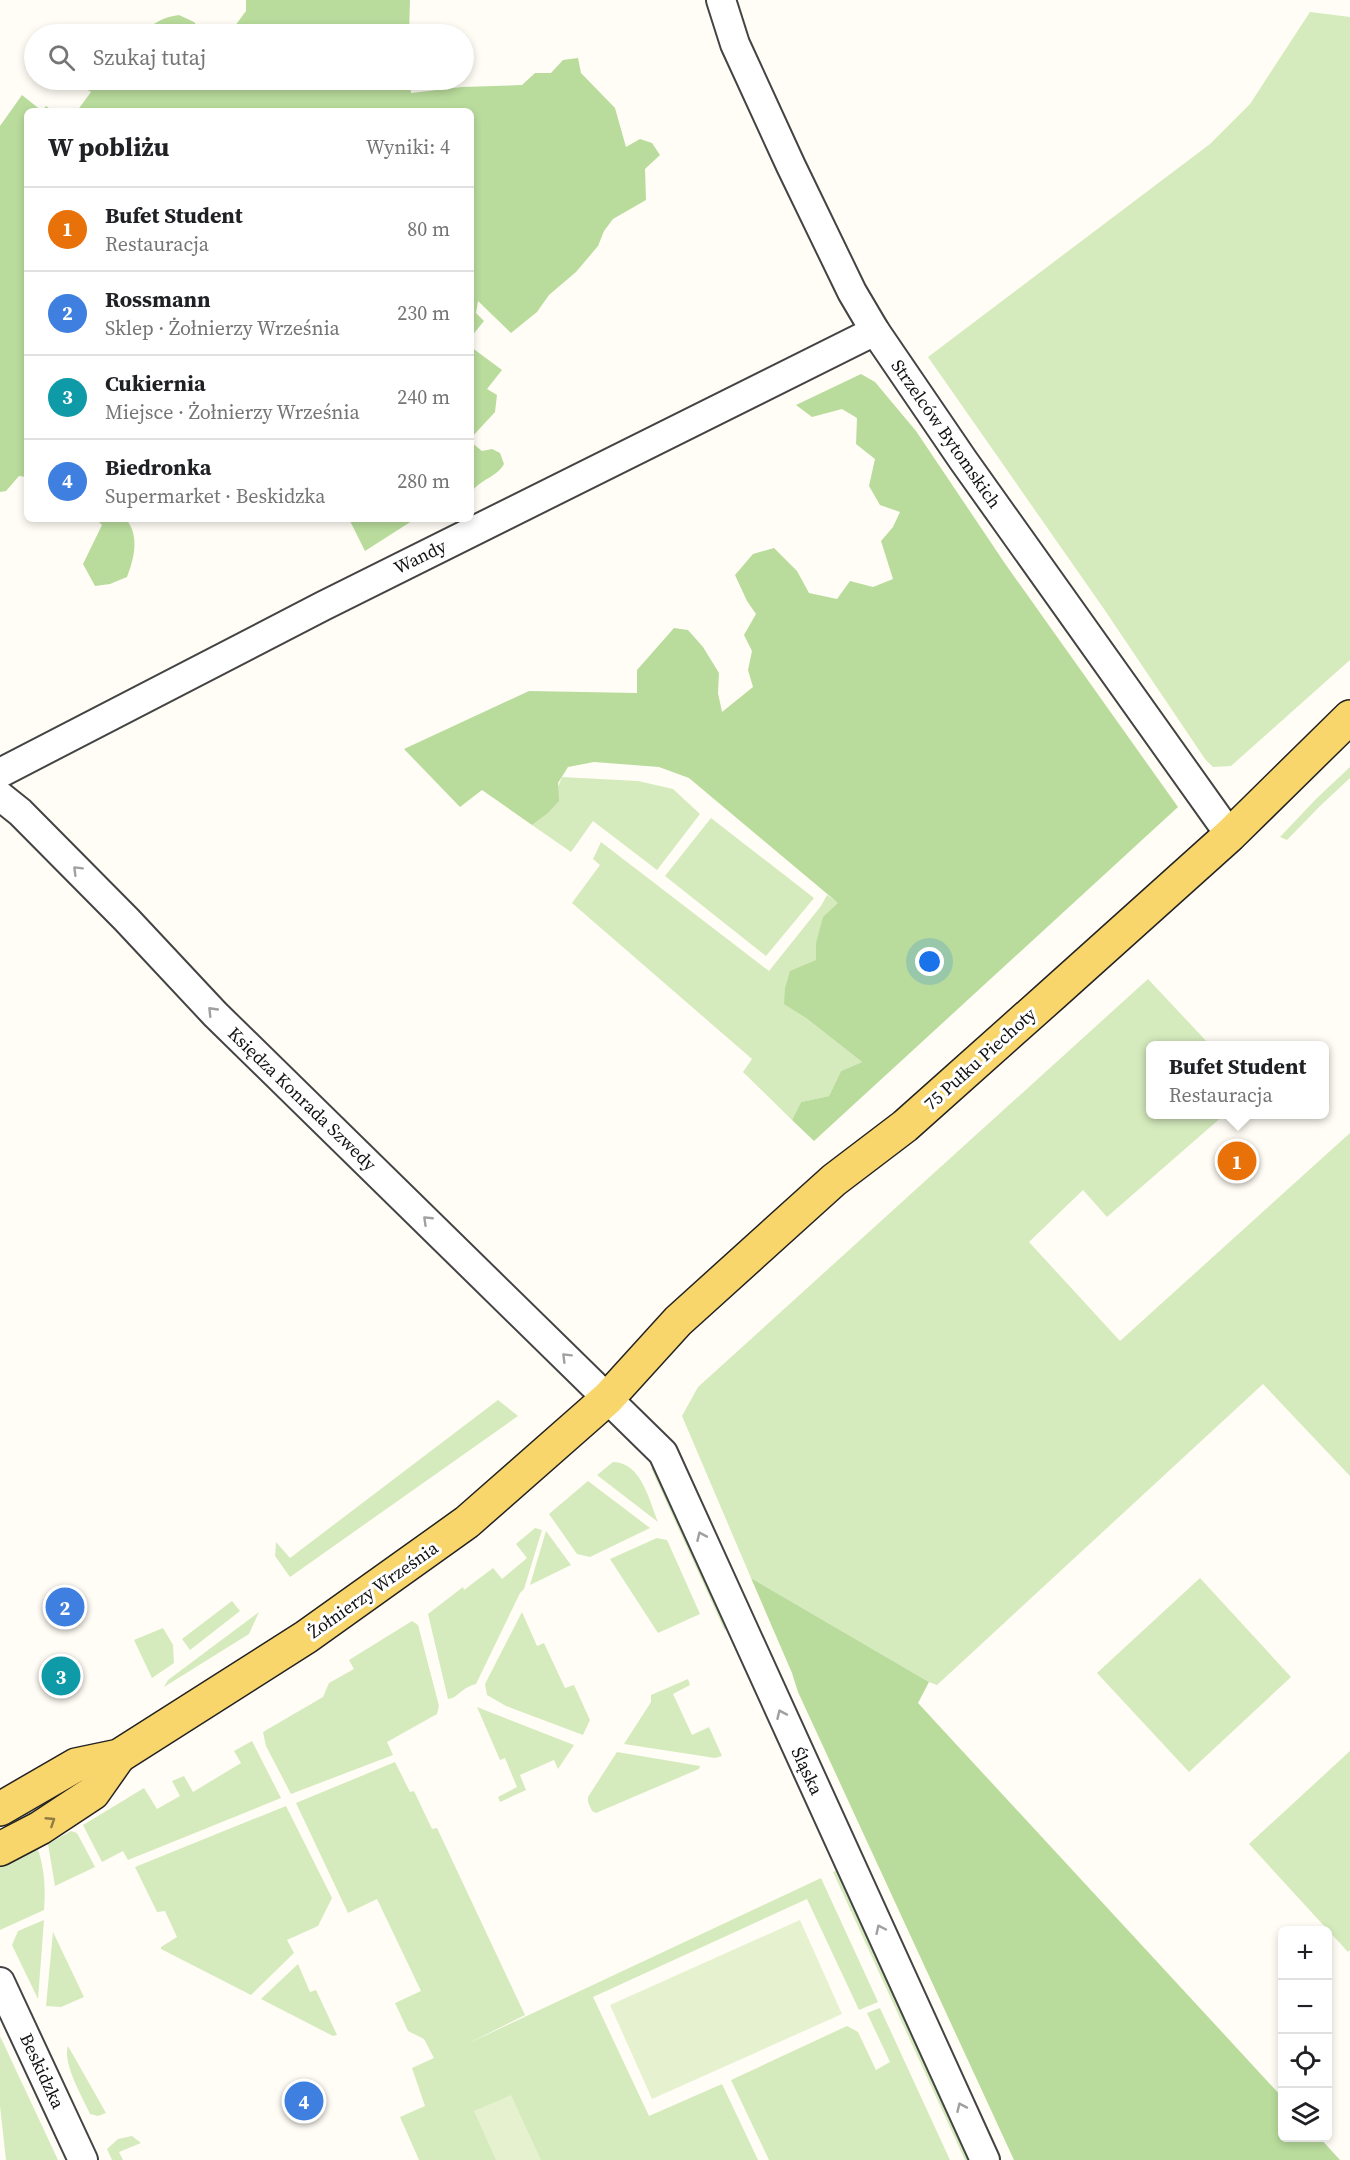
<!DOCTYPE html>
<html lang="pl">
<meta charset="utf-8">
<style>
:root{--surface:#fff;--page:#f6f6f6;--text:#202124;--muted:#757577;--line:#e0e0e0;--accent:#c4262e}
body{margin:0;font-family:"Source Serif 4",serif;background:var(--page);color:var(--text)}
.controls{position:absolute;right:18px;bottom:18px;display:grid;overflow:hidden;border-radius:9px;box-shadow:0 3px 9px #0003}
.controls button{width:54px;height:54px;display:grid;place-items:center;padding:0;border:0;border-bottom:2px solid var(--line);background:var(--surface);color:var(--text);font:30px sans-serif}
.you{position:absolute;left:930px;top:962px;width:21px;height:21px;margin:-15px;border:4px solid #fff;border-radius:50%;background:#1a73e8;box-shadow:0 0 0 9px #1a73e833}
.badge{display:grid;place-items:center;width:39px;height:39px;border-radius:50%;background:var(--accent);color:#fff;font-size:20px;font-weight:700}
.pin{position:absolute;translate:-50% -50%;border:3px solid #fff;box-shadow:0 2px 6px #0006}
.popup{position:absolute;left:1146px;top:1041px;width:183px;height:78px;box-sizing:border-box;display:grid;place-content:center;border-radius:9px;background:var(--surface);filter:drop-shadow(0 2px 4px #0005);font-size:20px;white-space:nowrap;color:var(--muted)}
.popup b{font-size:22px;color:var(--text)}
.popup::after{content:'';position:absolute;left:50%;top:100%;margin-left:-12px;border:12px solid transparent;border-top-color:var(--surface)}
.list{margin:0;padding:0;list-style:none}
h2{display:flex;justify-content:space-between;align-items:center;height:78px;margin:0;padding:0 24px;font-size:26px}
h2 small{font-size:20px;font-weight:400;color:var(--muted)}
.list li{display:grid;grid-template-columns:39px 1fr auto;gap:18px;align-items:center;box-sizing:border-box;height:84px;padding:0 24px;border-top:2px solid var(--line)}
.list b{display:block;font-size:22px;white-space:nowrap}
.list p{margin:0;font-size:20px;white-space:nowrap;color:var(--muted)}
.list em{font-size:20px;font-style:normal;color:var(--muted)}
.icon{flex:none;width:33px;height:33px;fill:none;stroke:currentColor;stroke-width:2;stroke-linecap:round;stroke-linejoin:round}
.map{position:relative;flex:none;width:1350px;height:2160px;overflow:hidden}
.search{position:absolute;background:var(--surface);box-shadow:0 3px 9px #0003;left:24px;top:24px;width:450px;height:66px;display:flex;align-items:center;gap:15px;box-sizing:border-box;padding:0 21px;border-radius:33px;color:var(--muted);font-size:22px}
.panel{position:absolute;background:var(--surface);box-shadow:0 3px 9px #0003;left:24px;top:108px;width:450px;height:414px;border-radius:9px}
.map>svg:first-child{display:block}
.green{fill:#d5ebbd}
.forest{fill:#b9dc9c}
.pitch{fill:#e6f2cf}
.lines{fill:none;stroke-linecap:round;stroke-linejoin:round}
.street-casing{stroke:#444;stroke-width:32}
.primary-casing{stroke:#222;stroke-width:36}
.street{stroke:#fff;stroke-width:28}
.primary{stroke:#f9d66b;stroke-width:33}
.oneway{stroke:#a0a0a0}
.oneway2{stroke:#917d42}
.labels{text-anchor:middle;stroke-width:6;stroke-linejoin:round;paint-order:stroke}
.street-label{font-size:18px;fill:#111;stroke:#fff}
</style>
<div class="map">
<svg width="1350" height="2160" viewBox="0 0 1350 2160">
<rect width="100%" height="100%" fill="#fffdf5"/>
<g class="green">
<path d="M 1310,12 L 1350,17 L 1350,660 L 1231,766 L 1213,767 L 1205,759 L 1104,609 L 928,357 L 1210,144 L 1250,104 Z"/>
<path d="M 1350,767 L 1350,778 L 1320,806 L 1287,840 L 1280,837 L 1317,798 Z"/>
<path d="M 562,777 L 638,781 L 673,789 L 700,814 L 657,870 L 593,821 L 571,852 L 532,825 L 547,814 Z"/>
<path d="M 711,818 L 814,898 L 766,956 L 665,876 Z"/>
<path d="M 601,842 L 769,971 L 821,906 L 827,895 L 839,903 L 816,943 L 816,960 L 784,1003 L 806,1018 L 862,1062 L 841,1071 L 829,1096 L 801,1102 L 792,1120 L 743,1072 L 752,1059 L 572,903 L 600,865 L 593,859 Z"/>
<path d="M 1148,979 L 1210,1045 L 1150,1046 L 1150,1114 L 1224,1115 L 1107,1217 L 1083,1190 L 1029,1242 L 1120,1341 L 1350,1133 L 1350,1476 L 1263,1384 L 937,1685 L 929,1682 L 751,1578 L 682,1416 L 698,1387 Z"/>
<path d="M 498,1400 L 518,1416 L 290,1577 L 275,1556 L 276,1542 L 290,1558 Z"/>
<path d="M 613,1462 C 641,1462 649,1500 658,1522 L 597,1475 Z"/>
<path d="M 651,1468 L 656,1468 L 727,1623 L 725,1631 Z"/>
<path d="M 588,1481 L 650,1528 L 590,1557 L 577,1554 L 549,1514 Z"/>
<path d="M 535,1528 L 542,1530 L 524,1589 L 520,1593 L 476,1684 C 462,1687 458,1698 448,1699 L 428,1614 L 463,1587 L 464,1590 L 493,1568 L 502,1579 L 527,1558 L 516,1544 Z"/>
<path d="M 546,1531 L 571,1565 L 530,1585 Z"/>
<path d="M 657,1538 L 667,1540 L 700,1614 L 658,1633 L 610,1559 Z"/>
<path d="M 1200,1578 L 1291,1677 L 1189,1772 L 1097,1673 Z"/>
<path d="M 232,1601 L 240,1611 L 190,1650 L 182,1639 Z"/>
<path d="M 259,1612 L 249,1634 L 164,1687 L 168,1680 Z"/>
<path d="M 522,1612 L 537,1646 L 544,1643 L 565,1688 L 574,1685 L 590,1720 L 583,1735 L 506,1706 L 487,1695 L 485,1684 Z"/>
<path d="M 412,1621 L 418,1625 L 439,1706 L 437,1714 L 387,1742 L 393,1755 L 291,1794 L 266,1746 L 263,1732 L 323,1697 L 329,1683 L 354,1669 L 349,1660 Z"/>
<path d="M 163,1628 L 173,1645 L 174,1663 L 152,1678 L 134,1640 Z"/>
<path d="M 688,1679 L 690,1685 L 673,1694 L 692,1735 L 709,1727 L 722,1756 L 715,1758 L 624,1744 L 651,1702 L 651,1695 Z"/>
<path d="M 477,1707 L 574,1745 L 558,1769 L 554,1760 L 520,1775 L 526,1790 L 500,1802 L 498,1797 L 517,1787 L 505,1758 L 500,1760 Z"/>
<path d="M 252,1741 L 281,1798 L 128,1860 L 123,1851 L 102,1862 L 83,1825 L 144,1788 L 157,1809 L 180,1796 L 172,1781 L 184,1776 L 193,1792 L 241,1763 L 234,1751 Z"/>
<path d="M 1350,1751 L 1350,1950 L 1348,1952 L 1249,1844 Z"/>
<path d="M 617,1752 L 700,1766 L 699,1769 L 603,1810 L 596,1813 L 592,1811 L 588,1802 L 588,1797 Z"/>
<path d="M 395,1762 L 410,1792 L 414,1791 L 432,1829 L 437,1828 L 525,2015 L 467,2044 L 821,1878 L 878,2002 L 859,2010 L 807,1899 L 593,1997 L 649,2116 L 722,2084 L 758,2160 L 419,2160 L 400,2117 L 425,2106 L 412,2068 L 434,2058 L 424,2039 L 408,2031 L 395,2003 L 421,1991 L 377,1899 L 348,1913 L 296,1803 Z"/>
<path d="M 286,1806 L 332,1898 L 318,1926 L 287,1940 L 294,1953 L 251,1995 L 161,1949 L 161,1947 L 177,1937 L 165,1911 L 157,1912 L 135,1867 Z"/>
<path d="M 71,1831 L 77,1833 L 95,1867 L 55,1886 L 48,1844 Z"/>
<path d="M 33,1838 C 44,1859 46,1886 44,1910 L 0,1930 L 0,1861 Z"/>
<path d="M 840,1869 L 972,2160 L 965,2160 L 833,1872 Z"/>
<path d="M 44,1920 L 38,1999 L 12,1945 L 18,1931 Z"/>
<path d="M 53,1932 L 84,1997 L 61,2007 L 46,2006 Z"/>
<path d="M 298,1964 L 310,1992 L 316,1990 L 337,2035 L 333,2036 L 261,1999 Z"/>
<path d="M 880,2008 L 950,2160 L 769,2160 L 731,2080 L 847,2026 L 858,2032 L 876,2070 L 890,2062 L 867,2013 Z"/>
<path d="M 0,2036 L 58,2160 L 6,2160 L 0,2106 Z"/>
<path d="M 68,2046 L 106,2113 L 98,2116 L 90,2114 C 83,2098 62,2063 68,2046 Z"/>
<path d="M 132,2136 L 141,2143 L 119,2152 L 123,2160 L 112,2160 L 107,2149 L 118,2139 Z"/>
</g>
<g class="forest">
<path d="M 246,0 L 410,0 L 409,34 L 229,34 L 246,11 Z"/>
<path d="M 179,15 L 194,22 L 204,34 L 211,34 L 142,34 C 153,23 163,17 179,15 Z"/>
<path d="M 578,58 L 581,73 L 615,108 L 626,147 L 640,139 L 652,143 L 660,155 L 645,169 L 646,200 L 613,219 L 604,231 L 598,246 L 576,272 L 549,295 L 537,312 L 511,333 L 478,301 L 476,313 L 484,321 L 471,337 L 471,111 L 77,111 L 91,92 L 73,80 L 410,80 L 411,93 L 462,87 L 522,85 L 535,73 L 551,73 L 563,60 Z"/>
<path d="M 22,95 L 42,111 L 46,106 L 53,111 L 27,111 L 27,477 L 19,476 L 6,491 L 0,492 L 0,126 Z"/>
<path d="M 471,347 L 502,370 L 487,389 L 497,395 L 495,412 L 471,438 Z"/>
<path d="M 861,374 L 875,382 L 916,431 L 1006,565 L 1178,807 L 814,1141 L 792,1120 L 801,1102 L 829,1096 L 841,1071 L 862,1062 L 806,1018 L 784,1004 L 785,988 L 790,971 L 816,960 L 816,943 L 823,917 L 838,903 L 689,778 L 659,767 L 594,762 L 568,767 L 558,783 L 559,801 L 547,814 L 532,825 L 482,790 L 460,807 L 404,749 L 529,691 L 637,693 L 637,670 L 674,628 L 688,630 L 703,647 L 719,673 L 718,693 L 722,712 L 753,687 L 748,670 L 752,651 L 744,635 L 756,614 L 747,601 L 735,575 L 753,554 L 774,548 L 797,571 L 809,593 L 837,599 L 850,581 L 873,587 L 893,579 L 881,541 L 893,527 L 900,512 L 880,505 L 869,486 L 875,459 L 856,444 L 857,418 L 842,409 L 812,417 L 796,405 Z"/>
<path d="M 471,442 L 482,451 L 492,449 L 500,453 L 504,464 C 495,479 481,478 471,493 Z"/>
<path d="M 96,519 L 126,519 C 140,536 134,559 127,577 L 110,584 L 95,586 L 83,564 L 102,525 Z"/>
<path d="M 349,519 L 415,519 L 365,551 Z"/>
<path d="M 751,1578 L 929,1682 L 918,1703 L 1282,2097 L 1282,2138 L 1320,2138 L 1340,2160 L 1014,2160 L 798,1692 L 792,1673 Z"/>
</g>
<g class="pitch">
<path d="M 800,1920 L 842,2014 L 652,2099 L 610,2005 Z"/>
<path d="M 511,2095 L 541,2160 L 496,2160 L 474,2111 Z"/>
</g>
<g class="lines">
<defs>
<g id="street">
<path d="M 721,0 L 735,44 L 791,166 L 852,292 L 875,331 L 963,460 L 1230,835"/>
<path d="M 0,773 L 323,606 L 875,331"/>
<path d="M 0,796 L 20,812 L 127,920 L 215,1014 L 663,1453 L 985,2160"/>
<path d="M 0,1982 L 83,2160"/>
</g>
<g id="primary">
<path d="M 0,1809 L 76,1765 L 119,1756 L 306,1637 L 467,1522 L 608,1398 L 678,1321 L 834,1180 L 905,1126 L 1053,994 L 1230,835 L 1350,717"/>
<path d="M 0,1849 L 40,1828 L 93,1793 L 119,1756"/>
</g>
</defs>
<use href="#street" class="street-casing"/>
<use href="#primary" class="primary-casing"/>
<use href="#street" class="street"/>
<use href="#primary" class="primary"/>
</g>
<defs><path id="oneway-chevron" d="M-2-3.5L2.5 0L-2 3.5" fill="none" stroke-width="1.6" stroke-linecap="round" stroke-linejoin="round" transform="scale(1.5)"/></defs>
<g class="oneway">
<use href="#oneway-chevron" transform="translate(77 870) rotate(-135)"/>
<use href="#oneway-chevron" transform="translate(212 1011) rotate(-134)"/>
<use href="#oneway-chevron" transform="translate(427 1220) rotate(-136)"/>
<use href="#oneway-chevron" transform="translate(566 1357) rotate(-135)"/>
<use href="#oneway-chevron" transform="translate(701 1536) rotate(-114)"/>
<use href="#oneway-chevron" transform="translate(781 1714) rotate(-114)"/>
<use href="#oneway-chevron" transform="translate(880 1929) rotate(-115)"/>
<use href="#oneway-chevron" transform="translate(961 2107) rotate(-114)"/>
</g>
<use class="oneway2" href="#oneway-chevron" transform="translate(51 1821) rotate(-33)"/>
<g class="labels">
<g class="street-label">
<text transform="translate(946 434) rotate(55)" y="6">Strzelców Bytomskich</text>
<text transform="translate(420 557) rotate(-26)" y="6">Wandy</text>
<text transform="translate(980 1059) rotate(-42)" y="6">75 Pułku Piechoty</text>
<text transform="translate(302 1099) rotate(44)" y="6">Księdza Konrada Szwedy</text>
<text transform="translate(373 1590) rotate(-35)" y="6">Żołnierzy Września</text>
<text transform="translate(807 1771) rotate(65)" y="6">Śląska</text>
<text transform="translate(42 2071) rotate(65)" y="6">Beskidzka</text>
</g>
</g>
</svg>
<div class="controls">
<button>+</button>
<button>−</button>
<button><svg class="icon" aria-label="locate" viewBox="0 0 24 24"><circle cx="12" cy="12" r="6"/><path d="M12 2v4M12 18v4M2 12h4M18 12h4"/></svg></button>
<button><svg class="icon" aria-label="layers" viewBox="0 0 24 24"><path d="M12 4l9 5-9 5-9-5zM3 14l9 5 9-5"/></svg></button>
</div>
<div class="you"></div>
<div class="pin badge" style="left:1237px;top:1161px;background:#e8710a">1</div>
<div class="popup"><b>Bufet Student</b>Restauracja</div>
<div class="pin badge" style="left:65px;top:1607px;background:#3f7fe0">2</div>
<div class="pin badge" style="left:61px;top:1676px;background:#0f9aa8">3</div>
<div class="pin badge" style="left:304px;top:2101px;background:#3f7fe0">4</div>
<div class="search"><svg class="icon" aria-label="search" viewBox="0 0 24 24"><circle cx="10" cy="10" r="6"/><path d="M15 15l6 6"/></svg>Szukaj tutaj</div>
<section class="panel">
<h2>W pobliżu<small>Wyniki: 4</small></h2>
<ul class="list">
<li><span class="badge" style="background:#e8710a">1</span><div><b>Bufet Student</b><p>Restauracja</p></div><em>80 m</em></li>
<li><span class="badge" style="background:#3f7fe0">2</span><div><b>Rossmann</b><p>Sklep · Żołnierzy Września</p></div><em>230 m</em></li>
<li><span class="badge" style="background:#0f9aa8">3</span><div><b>Cukiernia</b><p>Miejsce · Żołnierzy Września</p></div><em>240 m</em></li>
<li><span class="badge" style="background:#3f7fe0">4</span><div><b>Biedronka</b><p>Supermarket · Beskidzka</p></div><em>280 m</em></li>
</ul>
</section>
</div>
